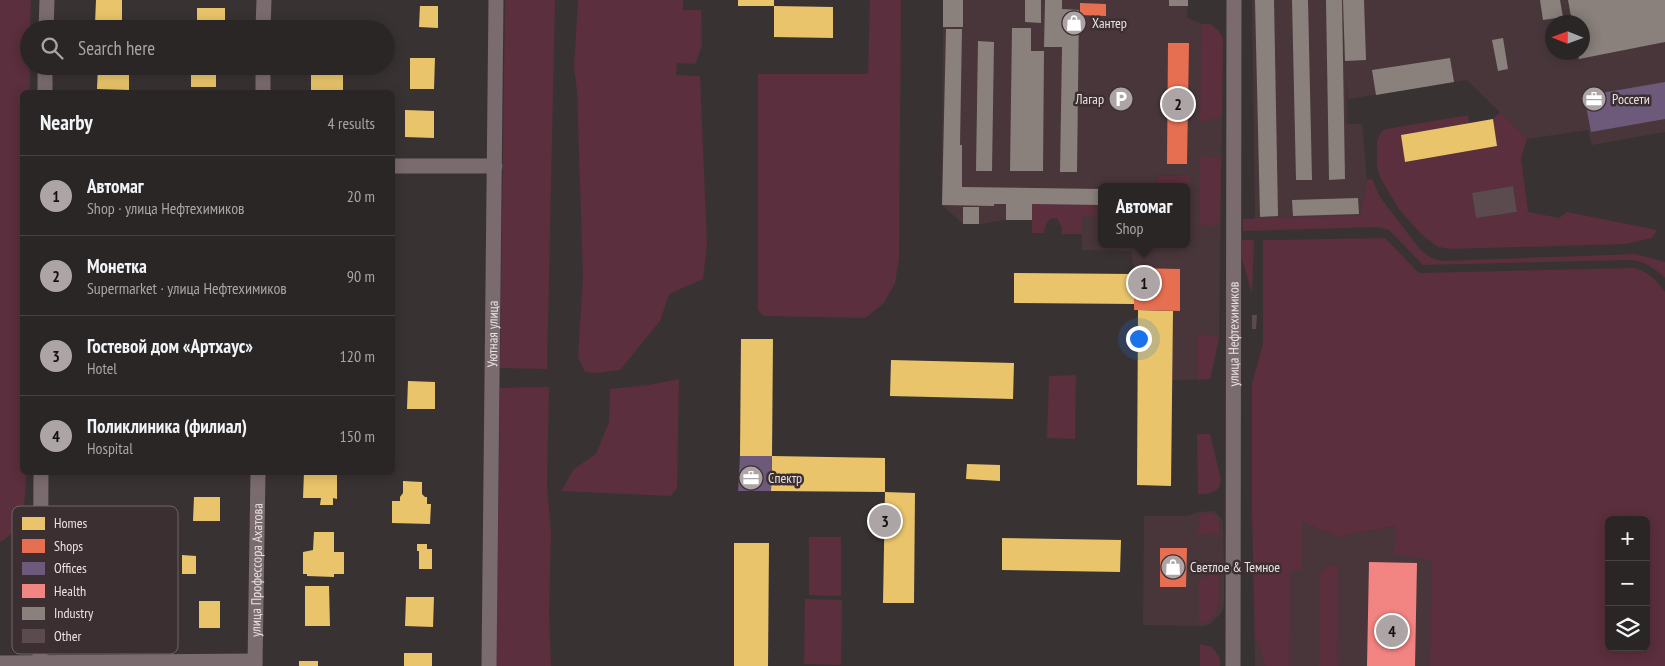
<!DOCTYPE html>
<meta charset="utf-8">
<style>
:root{--surface:#2b2626;--page:#373232;--text:#f1f3f6;--muted:#a6a5a7;--line:#474343;--accent:#aca4a5}
body{margin:0;font-family:"PT Sans Narrow",sans-serif;background:var(--page);color:var(--text)}
.controls{position:absolute;right:15px;bottom:15px;display:grid;overflow:hidden;border-radius:8px;box-shadow:0 2px 12px #0003}
.controls button{width:45px;height:45px;display:grid;place-items:center;padding:0;border:0;border-bottom:1px solid var(--line);background:var(--surface);color:var(--text);font:25px sans-serif}
.compass{position:absolute;left:1545px;top:15px;width:45px;height:45px;border-radius:50%;background:var(--surface);box-shadow:0 2px 12px #0003;rotate:271deg}
.you{position:absolute;left:1138px;top:338px;width:18px;height:18px;margin:-12px;border:4px solid #fff;border-radius:50%;background:#1a73e8;box-shadow:0 0 0 8px #1a73e833}
.badge{display:grid;place-items:center;width:32px;height:32px;border-radius:50%;background:var(--accent);color:#111;font-size:16px;font-weight:700}
.pin{position:absolute;translate:-50% -50%;border:2px solid #fff;box-shadow:0 1px 5px #0006}
.popup{position:absolute;left:1098px;top:183px;width:92px;height:65px;box-sizing:border-box;display:grid;place-content:center;border-radius:8px;background:var(--surface);filter:drop-shadow(0 1px 4px #0005);font-size:16px;white-space:nowrap;color:var(--muted)}
.popup b{font-size:19px;color:var(--text)}
.popup::after{content:'';position:absolute;left:50%;top:100%;margin-left:-10px;border:10px solid transparent;border-top-color:var(--surface)}
.list{margin:0;padding:0;list-style:none}
h2{display:flex;justify-content:space-between;align-items:center;height:65px;margin:0;padding:0 20px;font-size:21px}
h2 small{font-size:16px;font-weight:400;color:var(--muted)}
.list li{display:grid;grid-template-columns:32px 1fr auto;gap:15px;align-items:center;box-sizing:border-box;height:80px;padding:0 20px;border-top:1px solid var(--line)}
.list b{display:block;font-size:19px;white-space:nowrap}
.list p{margin:0;font-size:16px;white-space:nowrap;color:var(--muted)}
.list em{font-size:16px;font-style:normal;color:var(--muted)}
.icon{flex:none;width:28px;height:28px;fill:none;stroke:currentColor;stroke-width:2;stroke-linecap:round;stroke-linejoin:round}
.map{position:relative;flex:none;width:1665px;height:666px;overflow:hidden}
.search{position:absolute;background:var(--surface);box-shadow:0 2px 12px #0003;left:20px;top:20px;width:375px;height:55px;display:flex;align-items:center;gap:12px;box-sizing:border-box;padding:0 18px;border-radius:28px;color:var(--muted);font-size:19px}
.panel{position:absolute;background:var(--surface);box-shadow:0 2px 12px #0003;left:20px;top:90px;width:375px;height:385px;border-radius:8px}
.map>svg:first-child{display:block}
.built{fill:#48363b;fill-rule:evenodd}
.green{fill:#5b2f3d;fill-rule:evenodd}
.homes{fill:#e9c46a}
.shops{fill:#e76f51}
.offices{fill:#6d597a}
.health{fill:#f28482}
.industry{fill:#8a817c}
.building{fill:#5b4b4f}
.lines{fill:none;stroke-linecap:round;stroke-linejoin:round}
.minor{stroke:#7a6b6f;stroke-width:15}
.labels{text-anchor:middle;stroke-width:5;stroke-linejoin:round;paint-order:stroke}
.poi-label{font-size:14px;fill:#eae1e3;stroke:#3c2f32;text-anchor:start}
.street-label{font-size:14px;fill:#eae1e3;stroke:#3c2f32}
.key{fill:#3c2f32;stroke:#706467;stroke-width:1}
.key-label{font-size:14px;fill:#eae1e3}
</style>
<div class="map">
<svg width="1665" height="666" viewBox="0 0 1665 666">
<rect width="100%" height="100%" fill="#393233"/>
<g class="built">
<path d="M 943,0 L 1188,0 L 1187,18 L 1202,24 L 1211,24 L 1218,30 L 1223,38 L 1219,338 L 1210,379 L 1172,380 L 1173,311 L 1134,310 L 1134,268 L 1131,251 L 1082,250 L 1082,216 L 1101,216 L 1102,244 L 1186,244 L 1187,233 L 1189,233 L 1189,175 L 1158,176 L 1157,187 L 1102,187 L 1101,205 L 1032,205 L 1032,220 L 1006,220 L 979,224 L 963,224 L 942,205 Z"/>
<path d="M 1252,0 L 1665,0 L 1665,132 L 1592,145 L 1588,130 L 1527,139 L 1467,80 L 1348,99 L 1346,79 L 1347,124 L 1362,124 L 1367,180 L 1360,215 L 1255,219 ZM 1552,22 L 1582,22 L 1582,52 L 1552,52 Z"/>
<path d="M 1252,509 L 1263,539 L 1302,522 L 1337,537 L 1397,526 L 1431,560 L 1430,666 L 1255,666 Z"/>
<path d="M 1213,511 L 1216,513 L 1223,521 L 1224,573 L 1224,605 L 1221,613 L 1210,624 L 1204,626 L 1143,625 L 1144,516 L 1187,516 L 1199,512 Z"/>
</g>
<g class="green">
<path d="M 0,0 L 31,0 L 30,29 L 29,29 L 30,92 L 22,92 L 22,472 L 26,473 C 25,498 26,529 0,542 Z"/>
<path d="M 505,0 L 555,0 L 547,369 L 500,368 Z"/>
<path d="M 578,0 L 683,0 L 683,10 L 701,10 L 702,46 L 695,64 L 677,63 L 676,75 L 700,76 L 707,245 L 703,279 L 669,294 L 660,321 L 620,370 L 597,373 L 585,372 L 578,357 L 583,277 L 577,90 L 574,68 Z"/>
<path d="M 870,0 L 901,0 L 899,258 L 895,283 L 884,303 L 865,318 L 763,316 L 758,310 L 758,74 L 868,74 Z"/>
<path d="M 1202,24 C 1213,24 1217,28 1223,38 L 1222,117 L 1200,122 Z"/>
<path d="M 1500,112 L 1527,139 L 1521,158 L 1528,212 L 1559,218 L 1567,212 L 1657,230 L 1652,238 L 1625,244 L 1452,249 L 1438,247 L 1421,234 L 1398,208 L 1381,179 L 1377,168 L 1377,141 L 1381,132 L 1387,129 L 1468,115 L 1469,123 L 1401,135 L 1405,162 L 1497,146 L 1493,119 ZM 1513,186 L 1517,212 L 1476,218 L 1472,193 Z"/>
<path d="M 1200,156 L 1221,158 L 1220,220 L 1216,226 L 1199,225 Z"/>
<path d="M 1190,175 L 1189,233 L 1187,233 L 1186,187 L 1157,187 L 1158,176 Z"/>
<path d="M 1372,179 L 1380,197 L 1419,248 C 1426,255 1432,259 1441,261 L 1636,254 L 1665,262 L 1665,278 C 1655,269 1645,261 1631,260 L 1423,265 L 1389,230 L 1377,227 L 1243,231 L 1243,219 L 1360,215 L 1367,180 Z"/>
<path d="M 1032,204 L 1101,205 L 1101,216 L 1082,216 L 1082,234 L 1061,234 L 1062,228 L 1057,218 L 1050,219 L 1046,224 L 1044,233 L 1032,233 Z"/>
<path d="M 1385,238 L 1419,273 L 1634,268 C 1650,273 1655,279 1665,292 L 1665,666 L 1430,666 L 1431,560 L 1394,554 L 1396,526 L 1337,537 L 1302,522 L 1302,569 L 1290,572 L 1289,666 L 1266,666 L 1255,635 L 1252,509 L 1252,383 L 1263,344 L 1263,240 ZM 1609,520 L 1646,520 L 1646,647 L 1609,647 Z"/>
<path d="M 1242,240 L 1254,240 L 1252,294 L 1242,259 Z"/>
<path d="M 1198,333 L 1219,338 L 1210,379 L 1198,380 Z"/>
<path d="M 1076,375 L 1075,439 L 1047,438 L 1049,376 Z"/>
<path d="M 679,379 L 677,488 L 671,496 L 561,491 L 574,469 L 596,454 L 609,422 L 610,389 L 649,385 Z"/>
<path d="M 549,387 L 547,486 L 551,532 L 549,615 L 551,666 L 496,666 L 500,388 Z"/>
<path d="M 1197,434 L 1210,434 L 1221,480 C 1218,494 1210,494 1198,494 Z"/>
<path d="M 1202,514 L 1214,514 L 1218,520 L 1220,533 L 1198,535 L 1199,518 Z"/>
<path d="M 809,537 L 841,537 L 841,596 L 809,595 Z"/>
<path d="M 1338,565 L 1337,666 L 1319,666 L 1320,574 L 1329,566 Z"/>
<path d="M 1219,573 C 1218,593 1224,621 1199,624 L 1199,578 Z"/>
<path d="M 805,599 L 842,600 L 841,665 L 804,664 Z"/>
<path d="M 1200,644 L 1212,647 L 1220,658 L 1220,666 L 1200,666 Z"/>
</g>
<g class="homes">
<path d="M 96,0 L 122,0 L 122,25 L 95,24 Z"/>
<rect x="738" y="0" width="36" height="6"/>
<path d="M 420,6 L 438,6 L 438,28 L 419,27 Z"/>
<path d="M 774,6 L 833,7 L 833,38 L 774,37 Z"/>
<path d="M 197,8 L 225,8 L 225,29 L 197,28 Z"/>
<rect x="305" y="21" width="17" height="8"/>
<path d="M 410,58 L 435,58 L 434,89 L 410,89 Z"/>
<path d="M 98,66 L 129,66 L 129,90 L 97,89 Z"/>
<rect x="191" y="66" width="25" height="21"/>
<rect x="240" y="66" width="9" height="5"/>
<rect x="311" y="66" width="32" height="26"/>
<path d="M 405,110 L 434,111 L 434,138 L 405,137 Z"/>
<path d="M 1493,119 L 1497,146 L 1405,162 L 1401,135 Z"/>
<path d="M 1014,273 L 1134,274 L 1134,304 L 1014,303 Z"/>
<path d="M 1138,310 L 1173,311 L 1171,486 L 1137,485 Z"/>
<path d="M 741,339 L 773,339 L 772,456 L 740,456 Z"/>
<path d="M 891,360 L 1014,363 L 1013,399 L 890,396 Z"/>
<path d="M 408,381 L 435,382 L 435,409 L 407,409 Z"/>
<path d="M 772,456 L 885,458 L 885,492 L 771,491 Z"/>
<path d="M 967,464 L 1000,465 L 1000,481 L 966,479 Z"/>
<path d="M 304,472 L 337,472 L 337,499 L 333,498 L 333,505 L 320,505 L 321,498 L 303,498 Z"/>
<path d="M 403,481 L 422,482 L 422,494 L 425,497 L 427,497 L 427,504 L 431,504 L 430,524 L 392,523 L 392,501 L 400,501 L 400,497 L 403,493 Z"/>
<path d="M 885,492 L 915,493 L 914,603 L 883,603 Z"/>
<path d="M 194,497 L 220,497 L 220,521 L 193,521 Z"/>
<path d="M 85,510 L 119,511 L 119,521 L 126,521 L 125,548 L 81,547 L 81,536 L 93,536 L 93,520 L 85,520 Z"/>
<path d="M 314,532 L 334,532 L 334,552 L 344,552 L 344,574 L 334,574 L 334,577 L 307,576 L 307,574 L 303,574 L 303,552 L 313,550 Z"/>
<path d="M 1002,538 L 1121,540 L 1120,572 L 1002,570 Z"/>
<path d="M 734,543 L 769,543 L 768,666 L 734,666 Z"/>
<path d="M 417,544 L 427,544 L 427,549 L 432,549 L 432,569 L 419,569 L 419,551 L 417,551 Z"/>
<path d="M 182,555 L 196,556 L 196,574 L 182,574 Z"/>
<rect x="88" y="586" width="18" height="11"/>
<path d="M 305,586 L 329,586 L 330,626 L 305,626 Z"/>
<path d="M 406,597 L 434,597 L 433,627 L 405,626 Z"/>
<rect x="199" y="601" width="21" height="27"/>
<rect x="404" y="653" width="28" height="13"/>
<rect x="299" y="661" width="19" height="5"/>
</g>
<g class="shops">
<path d="M 1080,3 L 1106,4 L 1106,16 L 1080,15 Z"/>
<path d="M 1168,43 L 1189,43 L 1187,164 L 1167,164 Z"/>
<path d="M 1134,268 L 1180,269 L 1180,311 L 1134,310 Z"/>
<path d="M 1160,548 L 1187,548 L 1186,587 L 1160,587 Z"/>
</g>
<g class="offices">
<path d="M 1665,82 L 1665,119 L 1591,132 L 1584,96 Z"/>
<path d="M 740,456 L 772,456 L 771,491 L 738,491 Z"/>
</g>
<path class="health" d="M 1369,562 L 1417,563 L 1415,666 L 1367,666 Z"/>
<g class="industry">
<rect x="943" y="0" width="20" height="27"/>
<path d="M 1025,0 L 1041,0 L 1041,23 L 1025,22 Z"/>
<path d="M 1045,0 L 1062,0 L 1062,9 L 1079,10 L 1077,172 L 1060,172 L 1062,47 L 1044,47 Z"/>
<rect x="1169" y="0" width="19" height="6"/>
<path d="M 1255,0 L 1274,0 L 1278,216 L 1260,217 Z"/>
<path d="M 1292,0 L 1308,0 L 1312,180 L 1296,180 Z"/>
<path d="M 1326,0 L 1342,0 L 1345,179 L 1329,180 Z"/>
<path d="M 1343,0 L 1364,0 L 1366,60 L 1345,61 Z"/>
<path d="M 1540,0 L 1560,0 L 1563,17 L 1543,20 Z"/>
<path d="M 1568,0 L 1665,0 L 1665,42 L 1579,59 L 1578,52 L 1582,52 L 1582,22 L 1572,22 Z"/>
<path d="M 1012,28 L 1031,28 L 1031,51 L 1044,51 L 1043,171 L 1010,171 Z"/>
<path d="M 946,29 L 962,29 L 960,145 L 962,145 L 962,187 L 1102,189 L 1102,205 L 1032,204 L 1032,220 L 1006,220 L 1006,204 L 994,204 L 994,206 L 942,205 Z"/>
<path d="M 1503,38 L 1508,69 L 1498,71 L 1492,40 Z"/>
<path d="M 978,41 L 994,42 L 992,171 L 976,171 Z"/>
<path d="M 1450,58 L 1454,82 L 1376,95 L 1372,70 Z"/>
<path d="M 1358,198 L 1359,214 L 1293,216 L 1292,200 Z"/>
<rect x="963" y="207" width="16" height="17"/>
</g>
<g class="building">
<path d="M 1513,186 L 1517,212 L 1476,218 L 1472,193 Z"/>
<path d="M 1252,315 L 1257,315 L 1256,329 L 1252,329 Z"/>
</g>
<g class="lines">
<g class="minor">
<path d="M 46,29 L 47,0"/>
<path d="M 263,29 L 264,0"/>
<path d="M 45,92 L 45,66"/>
<path d="M 263,92 L 263,66"/>
<path d="M 392,166 L 495,166"/>
<path d="M 0,663 L 255,661"/>
<path d="M 40,664 L 41,472"/>
<path id="s1" d="M 255,666 L 258,472"/>
<path id="s2" d="M 489,666 L 496,0"/>
<path id="s3" d="M 1233,666 L 1234,0"/>
</g>
</g>
<defs>
<symbol id="shop-disc" viewBox="-11 -11 22 22"><circle r="9.5" fill="#aca4a5" stroke="#3c2f32"/><path d="M-5-2.5h2.3a2.7 3.5 0 0 1 5.4 0H5L5.5 6h-11ZM-1.5-2.5h3a1.5 2.3 0 0 0-3 0Z" fill="#fff"/></symbol>
<symbol id="parking-disc" viewBox="-11 -11 22 22"><circle r="9.5" fill="#aca4a5" stroke="#3c2f32"/><path d="M-3.5-5.5H1a3.5 3.5 0 0 1 0 7H-1V5.5H-3.5ZM-1-3.4V-.6H.8a1.4 1.4 0 0 0 0-2.8Z" fill="#fff"/></symbol>
<symbol id="office-disc" viewBox="-11 -11 22 22"><circle r="9.5" fill="#aca4a5" stroke="#3c2f32"/><path d="M-6-3h4V-5.5h4V-3h4V5H-6ZM-1-4.5V-3h2v-1.5ZM-6 0V1H6V0Z" fill="#fff"/></symbol>
</defs>
<g fill-rule="evenodd">
<use href="#shop-disc" x="1060" y="9" width="28" height="28"/>
<use href="#parking-disc" x="1107" y="85" width="28" height="28"/>
<use href="#office-disc" x="1580" y="85" width="28" height="28"/>
<use href="#office-disc" x="737" y="464" width="28" height="28"/>
<use href="#shop-disc" x="1159" y="553" width="28" height="28"/>
</g>
<g class="labels">
<g class="poi-label">
<text x="1092" y="28">Хантер</text>
<text x="1104" y="104" text-anchor="end">Лагар</text>
<text x="1612" y="104">Россети</text>
<text x="768" y="483">Спектр</text>
<text x="1190" y="572">Светлое &amp; Темное</text>
</g>
<g class="street-label">
<text dy="5" stroke="none"><textPath href="#s2" startOffset="332">Уютная улица</textPath></text>
<text dy="5" stroke="none"><textPath href="#s3" startOffset="332">улица Нефтехимиков</textPath></text>
<text dy="5" stroke="none"><textPath href="#s1" startOffset="96">улица Профессора Ахатова</textPath></text>
</g>
</g>
<rect x="12" y="506" width="166" height="148" rx="8" class="key"/>
<rect x="22" y="517" width="23" height="13" fill="#e9c46a"/>
<rect x="22" y="539" width="23" height="14" fill="#e76f51"/>
<rect x="22" y="562" width="23" height="13" fill="#6d597a"/>
<rect x="22" y="584" width="23" height="14" fill="#f28482"/>
<rect x="22" y="607" width="23" height="13" fill="#8a817c"/>
<rect x="22" y="629" width="23" height="14" fill="#5b4b4f"/>
<g class="key-label">
<text x="54" y="528">Homes</text>
<text x="54" y="551">Shops</text>
<text x="54" y="573">Offices</text>
<text x="54" y="596">Health</text>
<text x="54" y="618">Industry</text>
<text x="54" y="641">Other</text>
</g>
</svg>
<div class="controls">
<button>+</button>
<button>−</button>
<button><svg class="icon" aria-label="layers" viewBox="0 0 24 24"><path d="M12 4l9 5-9 5-9-5zM3 14l9 5 9-5"/></svg></button>
</div>
<svg class="compass" viewBox="-18 -18 36 36"><path d="M0-13l5 13h-10z" fill="#e53935"/><path d="M0 13l5-13h-10z" fill="#a6a5a7"/></svg>
<div class="you"></div>
<div class="pin badge" style="left:1144px;top:283px">1</div>
<div class="popup"><b>Автомаг</b>Shop</div>
<div class="pin badge" style="left:1178px;top:104px">2</div>
<div class="pin badge" style="left:885px;top:521px">3</div>
<div class="pin badge" style="left:1392px;top:631px">4</div>
<div class="search"><svg class="icon" aria-label="search" viewBox="0 0 24 24"><circle cx="10" cy="10" r="6"/><path d="M15 15l6 6"/></svg>Search here</div>
<section class="panel">
<h2>Nearby<small>4 results</small></h2>
<ul class="list">
<li><span class="badge">1</span><div><b>Автомаг</b><p>Shop · улица Нефтехимиков</p></div><em>20 m</em></li>
<li><span class="badge">2</span><div><b>Монетка</b><p>Supermarket · улица Нефтехимиков</p></div><em>90 m</em></li>
<li><span class="badge">3</span><div><b>Гостевой дом «Артхаус»</b><p>Hotel</p></div><em>120 m</em></li>
<li><span class="badge">4</span><div><b>Поликлиника (филиал)</b><p>Hospital</p></div><em>150 m</em></li>
</ul>
</section>
</div>
